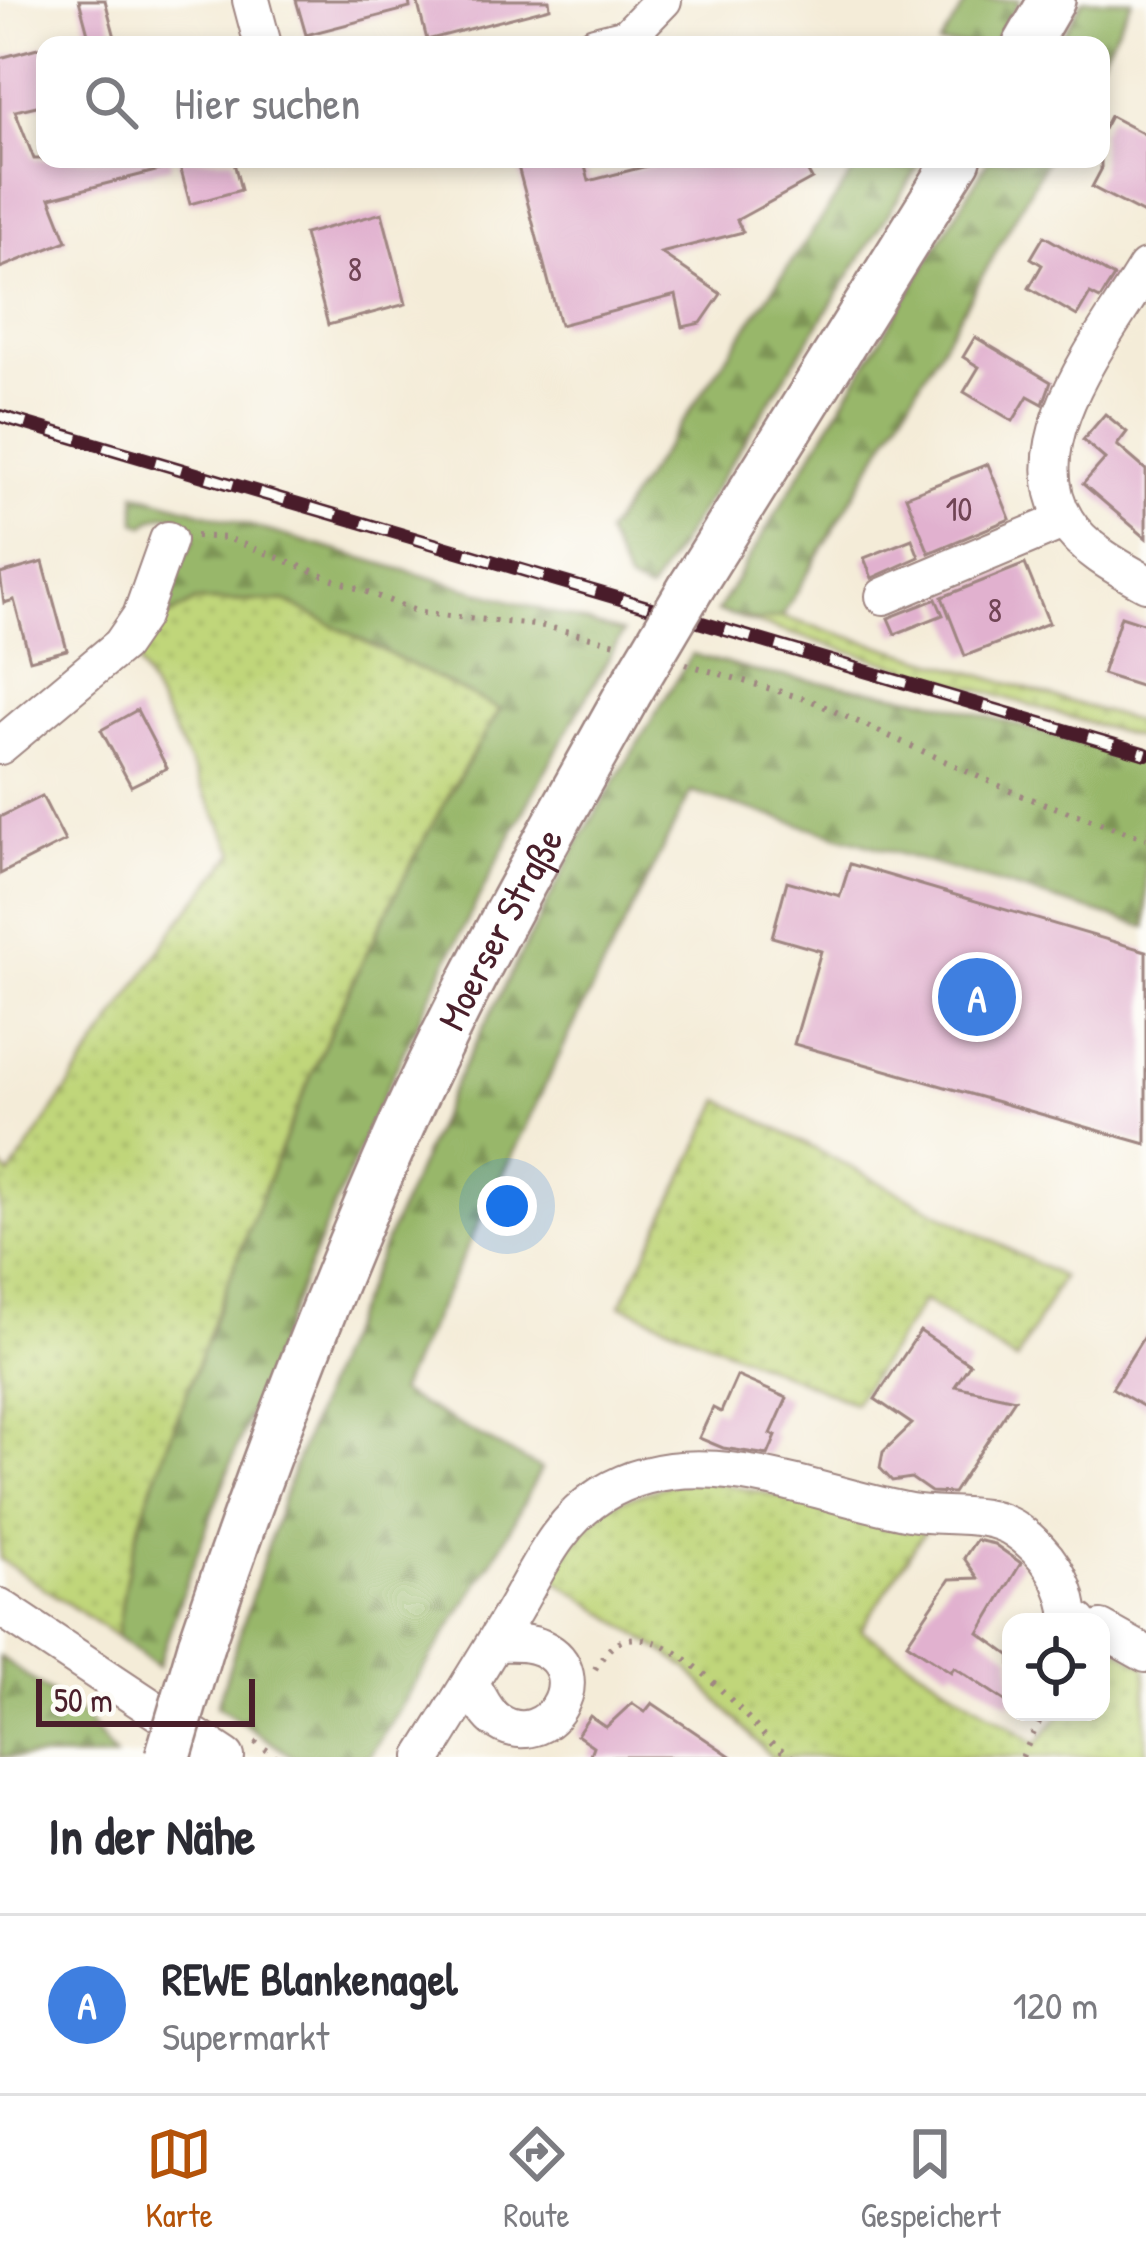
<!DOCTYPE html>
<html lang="de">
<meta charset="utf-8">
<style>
:root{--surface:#fff;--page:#f2f2f3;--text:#2b2b33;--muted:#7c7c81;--line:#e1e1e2;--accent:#b45309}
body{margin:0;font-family:"Patrick Hand",sans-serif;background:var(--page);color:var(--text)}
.controls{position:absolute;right:36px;bottom:36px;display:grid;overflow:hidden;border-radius:24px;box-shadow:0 6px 18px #0003}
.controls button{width:108px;height:108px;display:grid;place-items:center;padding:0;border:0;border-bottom:3px solid var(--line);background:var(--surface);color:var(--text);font:60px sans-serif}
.scale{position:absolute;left:36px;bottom:30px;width:219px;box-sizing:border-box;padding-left:12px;border:6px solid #4a1f2b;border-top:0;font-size:33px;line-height:42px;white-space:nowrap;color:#4a1f2b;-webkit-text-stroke:9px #fdfcf7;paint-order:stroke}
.you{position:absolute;left:507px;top:1206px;width:42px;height:42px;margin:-30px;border:9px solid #fff;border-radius:50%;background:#1a73e8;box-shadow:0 0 0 18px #1a73e833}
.badge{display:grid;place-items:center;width:78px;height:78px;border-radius:50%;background:var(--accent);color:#fff;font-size:39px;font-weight:700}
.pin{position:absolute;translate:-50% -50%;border:6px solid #fff;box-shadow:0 3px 12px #0006}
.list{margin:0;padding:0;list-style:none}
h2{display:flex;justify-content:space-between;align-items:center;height:156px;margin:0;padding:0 48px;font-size:51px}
h2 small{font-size:39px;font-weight:400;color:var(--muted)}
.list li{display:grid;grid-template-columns:78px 1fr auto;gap:36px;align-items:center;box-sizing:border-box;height:180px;padding:0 48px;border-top:3px solid var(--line)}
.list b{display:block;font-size:45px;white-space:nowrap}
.list p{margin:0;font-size:39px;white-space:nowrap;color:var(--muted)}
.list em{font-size:39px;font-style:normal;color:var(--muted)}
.icon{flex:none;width:66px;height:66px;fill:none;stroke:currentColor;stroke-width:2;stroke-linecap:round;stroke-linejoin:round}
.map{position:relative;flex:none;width:1146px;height:1757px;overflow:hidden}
.search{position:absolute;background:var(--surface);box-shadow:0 6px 18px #0003;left:36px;right:36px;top:36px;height:132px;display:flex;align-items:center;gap:30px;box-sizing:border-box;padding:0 42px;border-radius:24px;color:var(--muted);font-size:45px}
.sheet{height:336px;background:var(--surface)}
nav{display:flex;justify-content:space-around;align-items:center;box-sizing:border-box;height:168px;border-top:3px solid var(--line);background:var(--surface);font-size:33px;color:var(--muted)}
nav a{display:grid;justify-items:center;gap:6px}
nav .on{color:var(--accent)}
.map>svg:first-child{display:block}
.grass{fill:url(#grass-dots);stroke:#857a52;stroke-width:3}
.forest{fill:url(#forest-firs);stroke:#716b4a;stroke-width:3}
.building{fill:#e1b1cf}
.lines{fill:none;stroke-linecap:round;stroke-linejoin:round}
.minor-casing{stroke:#9f8682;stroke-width:40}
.major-casing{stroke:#9f8682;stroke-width:50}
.path{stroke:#9f8682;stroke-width:6;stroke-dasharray:3 9;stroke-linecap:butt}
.minor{stroke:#fff;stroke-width:36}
.major{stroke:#fff;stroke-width:45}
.rail-casing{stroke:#4a1f2b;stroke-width:14}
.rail{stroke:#fdfcf7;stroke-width:9;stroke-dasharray:27;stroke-linecap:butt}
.major-bridge-casing{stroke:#9f8682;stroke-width:50;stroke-linecap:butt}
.major-bridge{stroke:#fff;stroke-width:45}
.labels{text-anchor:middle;stroke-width:10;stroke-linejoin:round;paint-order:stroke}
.number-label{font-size:33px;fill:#704454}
.street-label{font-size:39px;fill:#4a1f2b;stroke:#fdfcf7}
</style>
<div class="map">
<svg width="1146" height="1757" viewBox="0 0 1146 1757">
<defs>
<pattern id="grass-dots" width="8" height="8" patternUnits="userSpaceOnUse" patternTransform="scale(3)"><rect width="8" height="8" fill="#c0d67a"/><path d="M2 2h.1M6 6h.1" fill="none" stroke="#a6b76a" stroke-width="1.8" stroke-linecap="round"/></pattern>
<pattern id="forest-firs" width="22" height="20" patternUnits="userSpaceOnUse" patternTransform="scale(3)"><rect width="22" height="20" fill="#98b76a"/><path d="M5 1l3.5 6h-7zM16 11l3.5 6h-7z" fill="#7e9457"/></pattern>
</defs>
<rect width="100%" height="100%" fill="#fdfcf7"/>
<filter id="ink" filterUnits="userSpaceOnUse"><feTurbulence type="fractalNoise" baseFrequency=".00833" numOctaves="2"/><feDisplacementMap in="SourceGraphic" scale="24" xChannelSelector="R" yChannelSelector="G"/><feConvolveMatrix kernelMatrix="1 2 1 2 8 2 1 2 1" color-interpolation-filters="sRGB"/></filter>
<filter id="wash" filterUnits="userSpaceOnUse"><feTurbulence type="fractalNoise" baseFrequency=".004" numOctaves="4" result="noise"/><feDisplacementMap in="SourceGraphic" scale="48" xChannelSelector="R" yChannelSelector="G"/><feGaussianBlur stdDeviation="2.7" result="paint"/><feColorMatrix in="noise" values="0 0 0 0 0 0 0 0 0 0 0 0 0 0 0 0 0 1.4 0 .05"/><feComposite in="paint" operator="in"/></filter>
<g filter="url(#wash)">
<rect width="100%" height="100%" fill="#f4ecd8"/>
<g class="grass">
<path d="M 195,601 L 285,601 L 500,710 C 373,909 278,1145 197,1366 C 165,1452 124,1545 118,1637 L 0,1559 L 0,1166 L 10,1175 L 177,925 L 235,852 L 133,653 L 147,628 Z"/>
<path d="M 782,617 L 1146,724 L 1146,740 L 739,618 Z"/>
<path d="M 721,1100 L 1062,1277 L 1016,1361 L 924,1300 L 854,1403 L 621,1305 Z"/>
<path d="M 690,1478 L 928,1526 L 861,1630 L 1037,1744 L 1062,1712 L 1101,1712 L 1101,1660 L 1112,1645 L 1146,1667 L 1146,1757 L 771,1757 L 687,1668 L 549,1575 L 555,1562 L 609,1504 Z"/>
</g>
<g class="forest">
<path d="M 968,0 L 1020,0 L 993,45 L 939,45 Z"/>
<path d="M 1083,0 L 1132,0 L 1101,59 L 1101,45 L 1057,45 Z"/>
<path d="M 862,159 L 923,159 L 649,592 L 628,582 L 606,534 Z"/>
<path d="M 989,159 L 1047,159 L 981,279 L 782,617 L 758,621 L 717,612 Z"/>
<path d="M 136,493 L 623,633 C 472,892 343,1165 238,1445 C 210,1519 181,1592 158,1667 L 118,1637 C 124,1545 165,1453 197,1366 C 279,1143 372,911 500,710 L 285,601 L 195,601 L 147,628 L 176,568 L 194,541 C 190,515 163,506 145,526 L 136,522 Z"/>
<path d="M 692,654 L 752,671 L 930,700 L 1146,762 L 1146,927 L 691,792 L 574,1025 L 398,1392 L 541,1469 L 501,1546 L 369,1757 L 293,1757 L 217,1706 L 283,1498 L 335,1358 L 455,1083 L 581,837 Z"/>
<path d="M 0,1657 L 85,1717 L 115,1757 L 0,1757 Z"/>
</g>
<g id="blocks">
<g class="building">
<path d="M 79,0 L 105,0 L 117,45 L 91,45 Z"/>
<path d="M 296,0 L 409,0 L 410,8 L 306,35 Z"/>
<path d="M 417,0 L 549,0 L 550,8 L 427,40 Z"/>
<path d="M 45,46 L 45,104 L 15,111 L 34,159 L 170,159 L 171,167 L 50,198 L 67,241 L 0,268 L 0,58 Z"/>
<path d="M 1110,116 L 1146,135 L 1146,215 L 1092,187 L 1101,170 L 1101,133 Z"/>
<path d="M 178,159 L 233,159 L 241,190 L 190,204 Z"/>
<path d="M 516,159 L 583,159 L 589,181 L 674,159 L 801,159 L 812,179 L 737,220 L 743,232 L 661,253 L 721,294 L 701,323 L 683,327 L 676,295 L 560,325 Z"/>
<path d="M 382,213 L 406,304 L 328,325 L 304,234 Z"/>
<path d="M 1044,236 L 1114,277 L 1100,299 L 1090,294 L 1077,316 L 1029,288 L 1042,265 L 1031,258 Z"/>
<path d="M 975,337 L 1051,382 L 1043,404 L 1028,396 L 1013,421 L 964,392 L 979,367 L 963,357 Z"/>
<path d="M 1105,414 L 1127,432 L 1117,445 L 1146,470 L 1146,538 L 1083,484 L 1105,459 L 1083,440 Z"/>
<path d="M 988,464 L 1010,519 L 929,553 L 906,496 Z"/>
<path d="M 912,539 L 919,557 L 872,578 L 864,558 Z"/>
<path d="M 43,562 L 67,650 L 30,660 L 14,600 L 4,603 L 0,574 Z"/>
<path d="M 1025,564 L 1049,623 L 965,656 L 942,597 Z"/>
<path d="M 936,599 L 943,615 L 895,634 L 888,618 Z"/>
<path d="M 1121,616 L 1146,624 L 1146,688 L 1102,674 Z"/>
<path d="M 137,710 L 167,768 L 131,786 L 101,730 Z"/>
<path d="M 42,796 L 65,841 L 0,874 L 0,817 Z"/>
<path d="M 850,864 L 1146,951 L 1146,1144 L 794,1044 L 821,951 L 772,937 L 787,881 L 840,896 Z"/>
<path d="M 920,1331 L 970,1364 L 955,1386 L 1015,1399 L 953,1493 L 931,1492 L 911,1478 L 892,1481 L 880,1468 L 883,1452 L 912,1424 L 875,1399 Z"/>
<path d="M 1146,1333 L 1146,1408 L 1112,1388 Z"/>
<path d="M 737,1376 L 787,1398 L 771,1434 L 776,1436 L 768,1455 L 723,1448 L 699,1438 L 713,1408 L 721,1412 Z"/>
<path d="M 976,1540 L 994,1544 L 1021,1563 L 979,1633 L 1011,1656 L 1011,1705 L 954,1667 L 951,1672 L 907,1643 L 950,1579 L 978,1578 L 964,1558 Z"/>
<path d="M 632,1703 L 645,1712 L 652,1703 L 732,1757 L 589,1757 L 593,1746 L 577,1735 L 590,1716 L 606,1727 Z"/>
</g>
</g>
</g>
<g filter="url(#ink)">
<use href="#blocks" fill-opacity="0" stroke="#9f8682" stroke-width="3"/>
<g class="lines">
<defs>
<g id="minor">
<path d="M 251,0 L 263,45"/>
<path d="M 595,45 L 627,37 L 663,0"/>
<path d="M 1146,268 C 1106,336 1016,442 1066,521 C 1083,549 1117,567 1146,583"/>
<path d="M 884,596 L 1065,520"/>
<path d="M 0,746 L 121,645 L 141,616 L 168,540"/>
<path d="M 0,1607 L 226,1757"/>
<path d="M 1101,1629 L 1146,1654"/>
<path d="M 470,1683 C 479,1695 484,1712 497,1721 C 548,1755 596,1673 542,1648 C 527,1641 510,1643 495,1643"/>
<path d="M 424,1757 C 453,1710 482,1664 510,1617 C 536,1574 556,1523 601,1495 C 695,1436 811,1494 910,1512 C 943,1518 987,1510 1016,1530 C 1047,1551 1068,1583 1070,1620 L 1079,1622"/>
</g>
<g id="major">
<path d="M 1026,45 L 1052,0"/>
<path d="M 692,586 L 958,159"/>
<path id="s1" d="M 201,1645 C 261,1467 327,1292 404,1120 C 470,974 550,834 628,694"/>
</g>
</defs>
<use href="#minor" class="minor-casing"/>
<use href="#major" class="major-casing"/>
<g class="path">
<path d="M 196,536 L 227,538 L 421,613 L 544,626 L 616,643"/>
<path d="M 686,664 L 812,701 L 1017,794 L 1146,839"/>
<path d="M 595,1669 C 602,1658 609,1646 621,1641 C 672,1622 742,1714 774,1746 L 792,1757"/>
<path d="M 255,1742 L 277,1757"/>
<path d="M 1022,1757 L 1044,1712"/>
</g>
<use href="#minor" class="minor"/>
<use href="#major" class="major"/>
<defs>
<path id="rail" d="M 0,416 L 1146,754"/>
</defs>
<use href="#rail" class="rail-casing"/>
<use href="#rail" class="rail"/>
<defs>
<g id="major-bridge">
<path d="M 628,694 L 692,586"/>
<path d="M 168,1757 L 201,1645"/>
</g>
</defs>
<use href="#major-bridge" class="major-bridge-casing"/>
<use href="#major-bridge" class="major-bridge"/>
</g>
</g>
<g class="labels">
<g class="number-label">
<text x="355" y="281">8</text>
<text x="959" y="521">10</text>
<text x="995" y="622">8</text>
</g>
<g class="street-label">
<text dy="14" stroke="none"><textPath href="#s1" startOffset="777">Moerser Straße</textPath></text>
</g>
</g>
</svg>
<div class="controls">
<button><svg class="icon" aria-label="locate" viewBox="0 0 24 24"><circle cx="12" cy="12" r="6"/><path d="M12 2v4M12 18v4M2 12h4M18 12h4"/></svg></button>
</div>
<div class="scale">50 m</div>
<div class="you"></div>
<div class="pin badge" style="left:977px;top:997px;background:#3f7fe0">A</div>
<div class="search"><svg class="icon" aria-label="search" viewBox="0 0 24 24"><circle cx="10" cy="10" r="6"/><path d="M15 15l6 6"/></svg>Hier suchen</div>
</div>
<section class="sheet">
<h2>In der Nähe<small></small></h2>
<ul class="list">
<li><span class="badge" style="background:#3f7fe0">A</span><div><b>REWE Blankenagel</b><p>Supermarkt</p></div><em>120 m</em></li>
</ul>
</section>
<nav>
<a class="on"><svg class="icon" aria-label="map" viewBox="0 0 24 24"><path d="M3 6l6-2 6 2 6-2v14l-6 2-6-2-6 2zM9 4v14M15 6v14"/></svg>Karte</a>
<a><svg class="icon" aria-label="directions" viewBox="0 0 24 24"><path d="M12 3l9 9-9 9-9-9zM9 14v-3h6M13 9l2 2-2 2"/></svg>Route</a>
<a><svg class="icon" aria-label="saved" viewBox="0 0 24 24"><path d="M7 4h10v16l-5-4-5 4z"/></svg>Gespeichert</a>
</nav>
